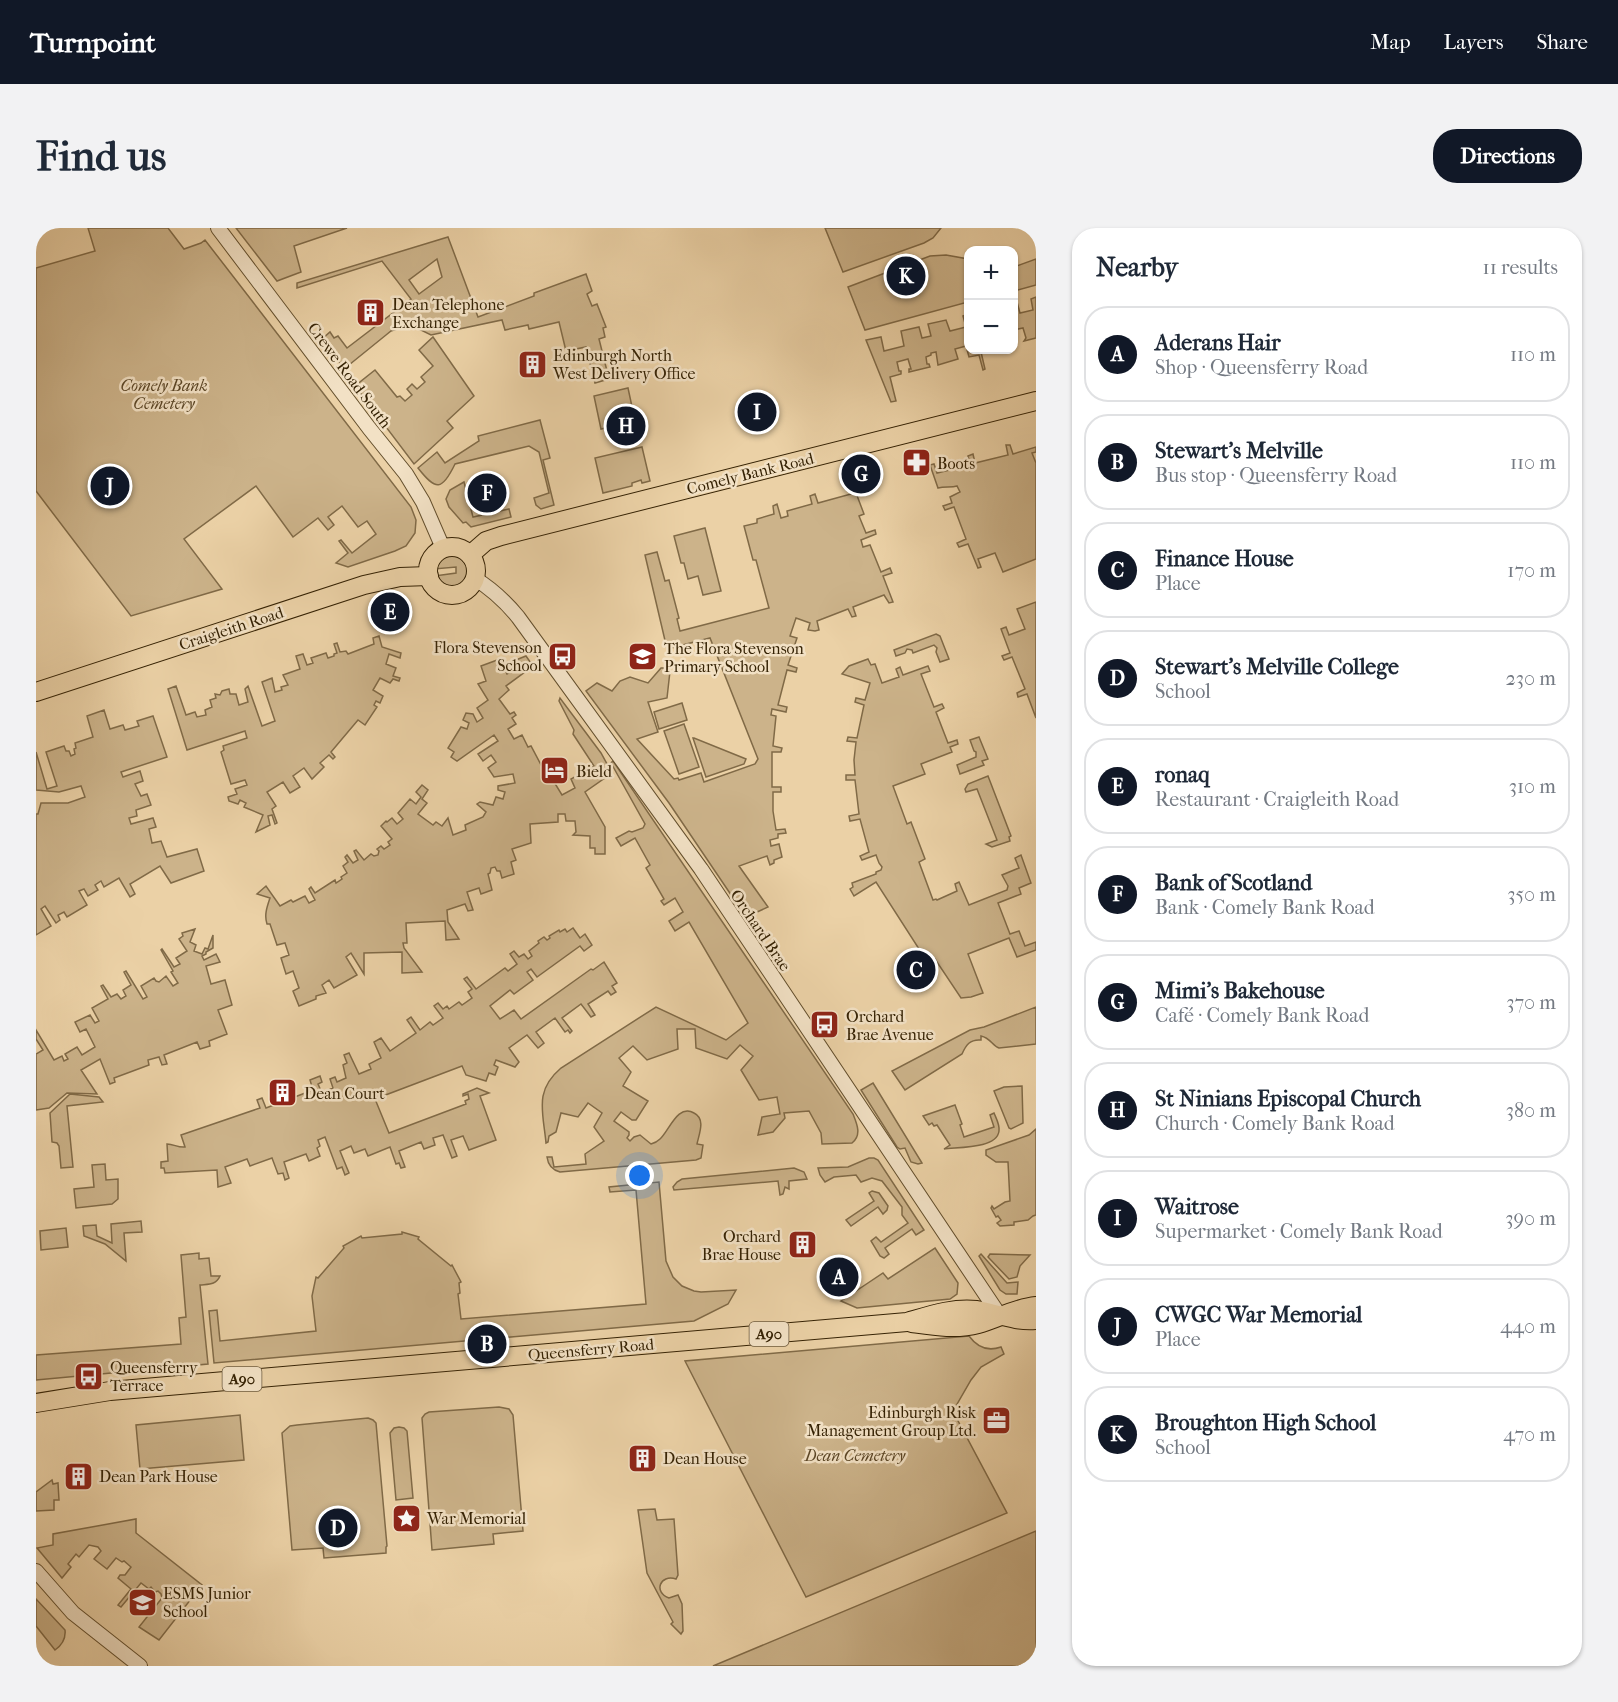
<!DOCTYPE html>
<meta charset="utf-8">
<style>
:root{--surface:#fff;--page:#f2f2f3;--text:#1f2937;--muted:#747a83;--line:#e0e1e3;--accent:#111827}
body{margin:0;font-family:"IM FELL French Canon",serif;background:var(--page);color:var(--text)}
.controls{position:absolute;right:18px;top:18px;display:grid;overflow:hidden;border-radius:12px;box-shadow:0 2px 4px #0004}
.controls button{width:54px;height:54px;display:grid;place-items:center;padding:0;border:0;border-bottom:2px solid var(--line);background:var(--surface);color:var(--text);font:30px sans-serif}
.you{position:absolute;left:604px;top:948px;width:21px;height:21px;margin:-15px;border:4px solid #fff;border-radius:50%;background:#1a73e8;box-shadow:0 0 0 9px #1a73e833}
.badge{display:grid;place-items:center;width:39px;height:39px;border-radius:50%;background:var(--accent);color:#fff;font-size:20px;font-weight:700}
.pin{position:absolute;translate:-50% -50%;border:3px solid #fff;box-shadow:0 2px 6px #0006}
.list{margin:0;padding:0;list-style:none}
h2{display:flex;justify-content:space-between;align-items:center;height:78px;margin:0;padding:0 24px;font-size:26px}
h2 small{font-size:20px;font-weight:400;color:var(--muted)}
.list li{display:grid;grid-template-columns:39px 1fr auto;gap:18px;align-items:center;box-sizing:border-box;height:96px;margin:0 12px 12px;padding:0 12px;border:2px solid var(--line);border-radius:24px}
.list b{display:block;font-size:22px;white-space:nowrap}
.list p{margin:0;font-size:20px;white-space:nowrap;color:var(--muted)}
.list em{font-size:20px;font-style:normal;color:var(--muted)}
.map{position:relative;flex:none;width:1000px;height:1438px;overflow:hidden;border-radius:24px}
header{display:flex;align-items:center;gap:36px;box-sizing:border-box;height:84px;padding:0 30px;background:var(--accent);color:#fff}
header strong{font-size:28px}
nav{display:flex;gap:33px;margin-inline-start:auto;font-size:21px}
.intro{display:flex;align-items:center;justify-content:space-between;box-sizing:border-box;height:144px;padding:0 36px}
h1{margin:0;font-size:42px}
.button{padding:15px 27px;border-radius:24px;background:var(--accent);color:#fff;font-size:21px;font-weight:700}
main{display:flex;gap:36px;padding:0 36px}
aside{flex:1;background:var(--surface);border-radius:24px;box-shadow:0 2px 4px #0004}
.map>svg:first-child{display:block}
.green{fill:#ccb38a;stroke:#806a47;stroke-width:1.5;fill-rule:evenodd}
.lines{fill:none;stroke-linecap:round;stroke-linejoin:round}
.minor-casing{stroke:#624e2c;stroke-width:16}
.major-casing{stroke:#352204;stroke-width:20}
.minor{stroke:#f2e1c5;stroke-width:14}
.major{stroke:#ebd1a6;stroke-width:18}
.labels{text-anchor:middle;stroke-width:5;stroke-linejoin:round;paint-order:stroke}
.shield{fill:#f2e1c5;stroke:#6e5b3e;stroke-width:1.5}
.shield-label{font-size:15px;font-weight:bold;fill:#352204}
.poi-label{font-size:16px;fill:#352204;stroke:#f2e1c5;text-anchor:start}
.street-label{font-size:16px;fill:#352204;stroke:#f2e1c5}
.park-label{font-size:16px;font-style:italic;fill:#5b4626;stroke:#f2e1c5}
</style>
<header>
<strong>Turnpoint</strong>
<nav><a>Map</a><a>Layers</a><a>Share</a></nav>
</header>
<div class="intro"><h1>Find us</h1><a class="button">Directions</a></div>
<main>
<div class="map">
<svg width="1000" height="1438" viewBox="0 0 1000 1438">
<rect width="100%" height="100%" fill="#ebd1a6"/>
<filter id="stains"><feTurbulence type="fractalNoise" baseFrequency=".00333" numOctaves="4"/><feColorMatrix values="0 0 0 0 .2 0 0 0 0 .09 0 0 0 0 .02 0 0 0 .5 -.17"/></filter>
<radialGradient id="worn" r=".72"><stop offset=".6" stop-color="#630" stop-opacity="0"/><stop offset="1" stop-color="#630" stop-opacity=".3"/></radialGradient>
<g class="green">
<path d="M 52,0 L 132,0 L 148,21 L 165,15 L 169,12 L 375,279 L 380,292 L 379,305 L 370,318 L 359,323 L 312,339 L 300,335 L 312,325 L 303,313 L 305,312 L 316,325 L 340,306 L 331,293 L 322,299 L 306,278 L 292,289 L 298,297 L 292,302 L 282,290 L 257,309 L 220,258 L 148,311 L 186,361 L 95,388 L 0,263 L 0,40 L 59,23 Z"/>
<path d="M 200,0 L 311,0 L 258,18 L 265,44 L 241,53 Z"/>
<path d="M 789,0 L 905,0 L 897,10 L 888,15 L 807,44 Z"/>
<path d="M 412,9 L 442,89 L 498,68 L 498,65 L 550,46 L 556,63 L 551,66 L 556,78 L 561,76 L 570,99 L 567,100 L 569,109 L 563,111 L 573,151 L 559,155 L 550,119 L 530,123 L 523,94 L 493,101 L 492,97 L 469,102 L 466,92 L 395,107 L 381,100 L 367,99 L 355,103 L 350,107 L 308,141 L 286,111 L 294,104 L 298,110 L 302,108 L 311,120 L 375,71 L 346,33 L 261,60 L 261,55 ZM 401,31 L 406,49 L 383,66 L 373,52 Z"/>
<path d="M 910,27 L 932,31 L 932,74 L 829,102 L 812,59 L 894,28 Z"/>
<path d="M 1000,31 L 1000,57 L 978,63 L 978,39 Z"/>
<path d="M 1000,69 L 1000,110 L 988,113 L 990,110 L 987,100 L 978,102 L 978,75 L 981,74 L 984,85 L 997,82 L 995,71 Z"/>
<path d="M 932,86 L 933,122 L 953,122 L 945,124 L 949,141 L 947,142 L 943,127 L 933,129 L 930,118 L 919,121 L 922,131 L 902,137 L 900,124 L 895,125 L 895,127 L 890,129 L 891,136 L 893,136 L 894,139 L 873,144 L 873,141 L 875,141 L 872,131 L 861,134 L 863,143 L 865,143 L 865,146 L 854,149 L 860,173 L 855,174 L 830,112 L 845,109 L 848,123 L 868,118 L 865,103 L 883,99 L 886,110 L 895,108 L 892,96 L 910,92 L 914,103 L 930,99 L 927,88 Z"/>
<path d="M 397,109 L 438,168 L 411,193 L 417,200 L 378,236 L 319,158 L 339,142 L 361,169 L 364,168 L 369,173 L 376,167 L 371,161 L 376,156 L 381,161 L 389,154 L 385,149 L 397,138 L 383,122 Z"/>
<path d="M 592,160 L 598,188 L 592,189 L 593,195 L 565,201 L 558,168 Z"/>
<path d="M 504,192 L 514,230 L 507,232 L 518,277 L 505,281 L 500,277 L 498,270 L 513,265 L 503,224 L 493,218 L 419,236 C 406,263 400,263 382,240 L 401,224 L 409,235 L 443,213 L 442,208 Z"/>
<path d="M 970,217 L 974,217 L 977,226 L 1000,219 L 1000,224 L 996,225 L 1000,235 L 1000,331 L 967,344 L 959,325 L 942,331 L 945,339 L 942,340 L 932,316 L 923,319 L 921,315 L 930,311 L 918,279 L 909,282 L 907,278 L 916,275 L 914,269 L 924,264 L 921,258 C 915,260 909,258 902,260 L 894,237 L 898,236 L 901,245 L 934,237 L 932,228 L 937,226 L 939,235 L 972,227 Z"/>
<path d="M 606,219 L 614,253 L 606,255 L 605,252 L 596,255 L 596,258 L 567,265 L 559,230 Z"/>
<path d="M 428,254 L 437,289 L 473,281 L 475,289 L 435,299 L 430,294 L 427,295 L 413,279 L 410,271 L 414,262 Z"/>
<path d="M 817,257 L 828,286 L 823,288 L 830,305 L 839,302 L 840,306 L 825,312 L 827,319 L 834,317 L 845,344 L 854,340 L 856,345 L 847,348 L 857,374 L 853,375 L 848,367 L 817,379 L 820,388 L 816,389 L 812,381 L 781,393 L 783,402 L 779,403 L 772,402 L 774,395 L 760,390 L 754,408 L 761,410 L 752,437 L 761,440 L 760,444 L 751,442 L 742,477 L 751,479 L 750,484 L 736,481 L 735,487 L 740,488 L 737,518 L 746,520 L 745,524 L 736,524 L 736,559 L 745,559 L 745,564 L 737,564 L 737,583 L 740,602 L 749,601 L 750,605 L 742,606 L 742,610 L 734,612 L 735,618 L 743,616 L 746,629 L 738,632 L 738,635 L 734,637 L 731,628 L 703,638 L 732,679 L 710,689 L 633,575 L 550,463 L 561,455 L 576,463 L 584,453 L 594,449 L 612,455 L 625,440 L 630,440 L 634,443 L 631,470 L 612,474 L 622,504 L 601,511 L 638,551 L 642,550 L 643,552 L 665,545 L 668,554 L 719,536 L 722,531 L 674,410 L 631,421 L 609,327 L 621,324 L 629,353 L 633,352 L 643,390 L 641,391 L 644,403 L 733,380 L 720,332 L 717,332 L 708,298 L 721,295 L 721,291 L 738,286 L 737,278 L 741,276 L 745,290 L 752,288 L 751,283 L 776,276 L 774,268 L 779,266 L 782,275 L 815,266 L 813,258 Z"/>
<path d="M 669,300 L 685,363 L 667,367 L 662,348 L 652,351 L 648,335 L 645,335 L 638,308 Z"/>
<path d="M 413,324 C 421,324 425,326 430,332 C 446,352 412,375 398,348 L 420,345 L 420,339 L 398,341 L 401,331 Z"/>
<path d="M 1000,374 L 1000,490 L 991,466 L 982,469 L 981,465 L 989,461 L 976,429 L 968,432 L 966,428 L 974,425 L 965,401 L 970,399 L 973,407 L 989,401 L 981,381 Z"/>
<path d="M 900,406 L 904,408 L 913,431 L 904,434 L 900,424 L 901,420 L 898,417 L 877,425 L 876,422 L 871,421 L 869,425 L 860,428 L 858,422 Z"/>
<path d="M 343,408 L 346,419 L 365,425 L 364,430 L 353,426 L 350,436 L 360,440 L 357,448 L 364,450 L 363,453 L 357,451 L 354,455 L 344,450 L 337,462 L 347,468 L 344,475 L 340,473 L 338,477 L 341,479 L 329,497 L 322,492 L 295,524 L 299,529 L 297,531 L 293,527 L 284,535 L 288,539 L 276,551 L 268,540 L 257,548 L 264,559 L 254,565 L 247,554 L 231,564 L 240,578 L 236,581 L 241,595 L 239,596 L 236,587 L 232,588 L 234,597 L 220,604 L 227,587 L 208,579 L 210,575 L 204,572 L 202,576 L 193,573 L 192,569 L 201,566 L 199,561 L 211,557 L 209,552 L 195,556 L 185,524 L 188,522 L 187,518 L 211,510 L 209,503 L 151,522 L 132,461 L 140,458 L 150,487 L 159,484 L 161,489 L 170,487 L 169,482 L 176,479 L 174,472 L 180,470 L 179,466 L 184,467 L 186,463 L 193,461 L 194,466 L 200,466 L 203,477 L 212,474 L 209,461 L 212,458 L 226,498 L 239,493 L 226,454 L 236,450 L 239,464 L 246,462 L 245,459 L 252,457 L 247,447 L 264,441 L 260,428 L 267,426 L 271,437 L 277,435 L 275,430 L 290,425 L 292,430 L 298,428 L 298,426 L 301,425 L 298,416 L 301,415 L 304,424 L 310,423 L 312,426 L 338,416 L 337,410 Z"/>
<path d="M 490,428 L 497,438 L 470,458 L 473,462 L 463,471 L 474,486 L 478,484 L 480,487 L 476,490 L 480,496 L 472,501 L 478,511 L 486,507 L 492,519 L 495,518 L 512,550 L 515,549 L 526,567 L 539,560 L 535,551 L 558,538 L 537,506 L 538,502 L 523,473 L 524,470 L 565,525 L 576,545 L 549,564 L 569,599 L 569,626 L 559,626 L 559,620 L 554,620 L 554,608 L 537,607 L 540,604 L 539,593 L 530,593 L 529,586 L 522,586 L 522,594 L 494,596 L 495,615 L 476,621 L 480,632 L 475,634 L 478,646 L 466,650 L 464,643 L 461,643 L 459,639 L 455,640 L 454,645 L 452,646 L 456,662 L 445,666 L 443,660 L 431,664 L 437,682 L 432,683 L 429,676 L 411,682 L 412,694 L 423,711 L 410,712 L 409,693 L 370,695 L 371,715 L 367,715 L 368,720 L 386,744 L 366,745 L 366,724 L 328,725 L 328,746 L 315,725 L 310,729 L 321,747 L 298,760 L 293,752 L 286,757 L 290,765 L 280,768 L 280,771 L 263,778 L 257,763 L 263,760 L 257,743 L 250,746 L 245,730 L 253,727 L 249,715 L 241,717 L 234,696 L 231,696 C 228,687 231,679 234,670 L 221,666 L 230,658 L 244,678 L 255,672 L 257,674 L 269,668 L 273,675 L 279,672 L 273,661 L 275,659 L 279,665 L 299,652 L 300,655 L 306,651 L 305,649 L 311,645 L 307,638 L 312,634 L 309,629 L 311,627 L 317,635 L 322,632 L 318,623 L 320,622 L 328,632 L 335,626 L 338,628 L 342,627 L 343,623 L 341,621 L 345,618 L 348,621 L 354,617 L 352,614 L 356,611 L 345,598 L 350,593 L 351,594 L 356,590 L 361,596 L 367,591 L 362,585 L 374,571 L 380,576 L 385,569 L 380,564 L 386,557 L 392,562 L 386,571 L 391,575 L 382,586 L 397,597 L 400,594 L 406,598 L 412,590 L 417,607 L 430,602 L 429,597 L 447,589 L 450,584 L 441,576 L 444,574 L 457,577 L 460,569 L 467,571 L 469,564 L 462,562 L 462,558 L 479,555 L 477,546 L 458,549 L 452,540 L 460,534 L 455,527 L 447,533 L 442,526 L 462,513 L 458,507 L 421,533 L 415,529 L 418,524 L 412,520 L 425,499 L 431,501 L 433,495 L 427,492 L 430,485 L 437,486 L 441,494 L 447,490 L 441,480 L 452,472 L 442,456 L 450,453 L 445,438 L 464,431 L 471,446 L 475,444 L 472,435 Z"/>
<path d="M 832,431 L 835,437 L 839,436 L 846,455 L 863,449 L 860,441 L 864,439 L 867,447 L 892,438 L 894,443 L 885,446 L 898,479 L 906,476 L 908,480 L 900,484 L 912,515 L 921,512 L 922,516 L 914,519 L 916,524 L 885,536 L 889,546 L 857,558 L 871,596 L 875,594 L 889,631 L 883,634 L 897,672 L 900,671 L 901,672 L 921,663 L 919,656 L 923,654 L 933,677 L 971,662 L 972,658 L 966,647 L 983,640 L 979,630 L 985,627 L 995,655 L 983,660 L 985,666 L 962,675 L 974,706 L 983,703 L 989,718 L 1000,714 L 1000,722 L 981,729 L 973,710 L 932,726 L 947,765 L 935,769 L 925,770 L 899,731 L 892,735 L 840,654 L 818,668 L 814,661 L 817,659 L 816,655 L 840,646 L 840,644 L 845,642 L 846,639 L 843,635 L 840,627 L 826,632 L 824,628 L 833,624 L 824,591 L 814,593 L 813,588 L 823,586 L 819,552 L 810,552 L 810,547 L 819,547 L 818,532 L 820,514 L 811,513 L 812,509 L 821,510 L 828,477 L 819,474 L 820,470 L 829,472 L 834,455 L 806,446 L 813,438 Z"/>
<path d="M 646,475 L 651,492 L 623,501 L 618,484 Z"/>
<path d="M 68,482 L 74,501 L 87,497 L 89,502 L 103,498 L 101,493 L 117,488 L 131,529 L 85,544 L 87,549 L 104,543 L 107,553 L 99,556 L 105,568 L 111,566 L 115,577 L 100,582 L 101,588 L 93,590 L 95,596 L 117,590 L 120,599 L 113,601 L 116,615 L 125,613 L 131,629 L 161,621 L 168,643 L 135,655 L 124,638 L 94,656 L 99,666 L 94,669 L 83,650 L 68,659 L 65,653 L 59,657 L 62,662 L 52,668 L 48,661 L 43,663 L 51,677 L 31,689 L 28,684 L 22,687 L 24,692 L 20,695 L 9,678 L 5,681 L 15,698 L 0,707 L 0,586 L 2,586 L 5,575 L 32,575 L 49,569 L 45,558 L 23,564 L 0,562 L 0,524 L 11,561 L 21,558 L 10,524 L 28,518 L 30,523 L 33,523 L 35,528 L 39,526 L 38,521 L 40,520 L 39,515 L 57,509 L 51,488 Z"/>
<path d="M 648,496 L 663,539 L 643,546 L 628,503 Z"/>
<path d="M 943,509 L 952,531 L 946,533 L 948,537 L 924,546 L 921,537 L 940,529 L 940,524 L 938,523 L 934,512 Z"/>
<path d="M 657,510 L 658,510 L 710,531 L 708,536 L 670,549 Z"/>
<path d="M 577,533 L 817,886 C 821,896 826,907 816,915 L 786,916 L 785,905 L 773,883 L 748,885 L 749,890 L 737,904 L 722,907 L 726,889 L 744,886 L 741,869 L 723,872 L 705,842 L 717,828 L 704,817 L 691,831 L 660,820 L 659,801 L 641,801 L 642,821 L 611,832 L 597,818 L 583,830 L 595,844 L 587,858 L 612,873 L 600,892 L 596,892 L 585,884 L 578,893 L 593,904 L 593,907 L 591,910 L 594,913 L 598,909 L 604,907 L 615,916 C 619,915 621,914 624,911 C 633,903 642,875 658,885 C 670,891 663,906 661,916 L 667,917 L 665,930 L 660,932 L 524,944 C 516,942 512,937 511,929 L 516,929 L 518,939 L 550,936 L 549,926 L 568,913 L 558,899 L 566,885 L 552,875 L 542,889 L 525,885 L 520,904 L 513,908 L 512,914 L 510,915 C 507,883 498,863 525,840 L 620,779 L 690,812 L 712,795 L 653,694 L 639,703 L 633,693 L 647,684 L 639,670 L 628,677 L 625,673 L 628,671 L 610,640 L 614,637 L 599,610 L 585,618 L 580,610 L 593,603 L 596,604 L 607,600 L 609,596 L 575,535 Z"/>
<path d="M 952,548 L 975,608 L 973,609 L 974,613 L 956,619 L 950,616 L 961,612 L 941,561 L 930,564 L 929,561 L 932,556 Z"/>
<path d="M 537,700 L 544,710 L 549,706 L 556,717 L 548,723 L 544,718 L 501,749 L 495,741 L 491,744 L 497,752 L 478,766 L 474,762 L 454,778 L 464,791 L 478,782 L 485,791 L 555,741 L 557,742 L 568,734 L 581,755 L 576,758 L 580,764 L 575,767 L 572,763 L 552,776 L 559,787 L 555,789 L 545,776 L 526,790 L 536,803 L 534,805 L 532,802 L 529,804 L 519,790 L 500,804 L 508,815 L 502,820 L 491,807 L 473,820 L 483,834 L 479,839 L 460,832 L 458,837 L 462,839 L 459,847 L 453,845 L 450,853 L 430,847 L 426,838 L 339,871 L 353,905 L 430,876 L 429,873 L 433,871 L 432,866 L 427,868 L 427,866 L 441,860 L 453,865 L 444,868 L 460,912 L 433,922 L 427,908 L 415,912 L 421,928 L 416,930 L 407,907 L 397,910 L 399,917 L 388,921 L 385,914 L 363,923 L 369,939 L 365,940 L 363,935 L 360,936 L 354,919 L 332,928 L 329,921 L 318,925 L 315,918 L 304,923 L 313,945 L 309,947 L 306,939 L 301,941 L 289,909 L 282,912 L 284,918 L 281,920 L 284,928 L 273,933 L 270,926 L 248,934 L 253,950 L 249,952 L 247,945 L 242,946 L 236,930 L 214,938 L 211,931 L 189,939 L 195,955 L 182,959 L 181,942 L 129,945 L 128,940 L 125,940 L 125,934 L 132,933 L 131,916 C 138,916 142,920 149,919 L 145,907 L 224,880 L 221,872 L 226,870 L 230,880 L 277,862 L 274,852 L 284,848 L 286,854 L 282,856 L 286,865 L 297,860 L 294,851 L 299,849 L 301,854 L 310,850 L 307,837 L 311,835 L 308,827 L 313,825 L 323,846 L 335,841 L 333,836 L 345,830 L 338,814 L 345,810 L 354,823 L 380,805 L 371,792 L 375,789 L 384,802 L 394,794 L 397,797 L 407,790 L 398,778 L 402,775 L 407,781 L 411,778 L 413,781 L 423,774 L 426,777 L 436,770 L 432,764 L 436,761 L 428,751 L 431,749 L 440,761 L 469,740 L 472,743 L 481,736 L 474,726 L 478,723 L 483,729 L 488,726 L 492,731 L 496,728 L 493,723 L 503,715 L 502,713 L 508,709 L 511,712 L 514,710 L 513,708 L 523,702 L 524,704 L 529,701 L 531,704 Z"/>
<path d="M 159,701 L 154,714 L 160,717 L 158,723 L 166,726 L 169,720 L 172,721 L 177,707 L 177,720 L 170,724 L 170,726 L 166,728 L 168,732 L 180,726 L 184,734 L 170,738 L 175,756 L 189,752 L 196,777 L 182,782 L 191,806 L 173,813 L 174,818 L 164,821 L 161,814 L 128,827 L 131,836 L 126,837 L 123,829 L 112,832 L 113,837 L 78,850 L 79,854 L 74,856 L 64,831 L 45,842 L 61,866 L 31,865 L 13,880 L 0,882 L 0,826 L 7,822 L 0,811 L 0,802 L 18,832 L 26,828 L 28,833 L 32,831 L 29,826 L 41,819 L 46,827 L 59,819 L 50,801 L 44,804 L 39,794 L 54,787 L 59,795 L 63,793 L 56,780 L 72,771 L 65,758 L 67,757 L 75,769 L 81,766 L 85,771 L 90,768 L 87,762 L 95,757 L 88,744 L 90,743 L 107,771 L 111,769 L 105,758 L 118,750 L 120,753 L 123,754 L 130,748 L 137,758 L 142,755 L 135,744 L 137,743 L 125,722 L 126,721 L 138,739 L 144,736 L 140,730 L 151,723 L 143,711 L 147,708 L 146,705 Z"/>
<path d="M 1000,779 L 1000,816 L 963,820 C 956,818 955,810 945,808 L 945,812 C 934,811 930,817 926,826 L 869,862 L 856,843 L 934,802 L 948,799 Z"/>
<path d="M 837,855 L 886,935 L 882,936 L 875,934 L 869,920 L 864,921 L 861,919 L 825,862 Z"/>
<path d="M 986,858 L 987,895 L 975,901 L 973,900 L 958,863 L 968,859 Z"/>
<path d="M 34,866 L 63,869 L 67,874 L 31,878 L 37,939 L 25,940 L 23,918 L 21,915 L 16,914 L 14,885 Z"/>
<path d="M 919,877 L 926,896 L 924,897 L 928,909 L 958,899 L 954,887 L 958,885 C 960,890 964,897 963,903 C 961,921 921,919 908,921 L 914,917 L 901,897 L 898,898 L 896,895 L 893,897 L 887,888 Z"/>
<path d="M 1000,901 L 1000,987 L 997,988 L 992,992 L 978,994 L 978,997 L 964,998 L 961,995 L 965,992 L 962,988 L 960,989 L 955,980 L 956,978 L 958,981 L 969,974 L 974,973 L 972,934 L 960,934 L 950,927 L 950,922 L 993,907 Z"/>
<path d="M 833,930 L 838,930 L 842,932 L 888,1002 L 880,1007 L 876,1001 L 849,1020 L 853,1026 L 848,1030 L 844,1028 L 835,1013 L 840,1009 L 845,1014 L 872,995 L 866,987 L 866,979 L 846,953 L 836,950 L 825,954 L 820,947 L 798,949 L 789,954 L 784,947 L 782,940 L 812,939 Z"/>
<path d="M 69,936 L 70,952 L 82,951 L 82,971 L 76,976 L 40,980 L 38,961 L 58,959 L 56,937 Z"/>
<path d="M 758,940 L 768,944 L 771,951 L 753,953 L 753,961 L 749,959 L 747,966 L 744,967 L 742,953 L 638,962 L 637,959 L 641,954 L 646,951 Z"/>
<path d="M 623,954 L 630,1033 L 637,1049 L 646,1058 L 658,1063 L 665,1064 L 700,1062 L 692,1076 L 658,1093 L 178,1135 L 173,1083 L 181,1082 L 184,1113 L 280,1103 L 276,1068 L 280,1049 L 282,1050 L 308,1020 L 307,1018 L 325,1008 L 326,1010 L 366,1006 L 366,1004 L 383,1009 L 382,1011 L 415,1038 L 416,1037 L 425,1054 L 423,1055 L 424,1065 L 422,1066 L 425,1091 L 610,1076 L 600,962 L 574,964 L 573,959 Z"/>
<path d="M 836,963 L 843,965 L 852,978 L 851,982 L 847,986 L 842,979 L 815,998 L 810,992 L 838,973 L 833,965 Z"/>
<path d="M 105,993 L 106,1004 L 88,1005 L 90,1033 L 69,1016 L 48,1008 L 47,998 L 60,997 L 61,1008 L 76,1015 L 75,996 Z"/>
<path d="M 30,1000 L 32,1019 L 5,1022 L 4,1003 Z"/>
<path d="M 899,1020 L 922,1055 L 921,1066 L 914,1071 L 821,1080 L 805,1073 L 847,1045 L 852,1051 Z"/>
<path d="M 163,1025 L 163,1031 L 173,1030 L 175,1048 L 184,1048 C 180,1057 173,1056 164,1057 L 172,1136 L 0,1152 L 0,1127 L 145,1116 L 143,1090 L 150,1089 L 145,1027 Z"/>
<path d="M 945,1026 L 971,1055 L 982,1054 L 981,1066 L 970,1066 L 964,1062 L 943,1028 Z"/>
<path d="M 954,1026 L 994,1027 L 984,1038 L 981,1049 L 973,1051 L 952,1029 Z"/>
<path d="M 933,1108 C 941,1119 951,1124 965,1119 L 968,1126 L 945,1139 L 935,1152 L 920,1178 L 920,1189 L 971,1285 L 770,1369 L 649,1133 Z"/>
<path d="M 463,1179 L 473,1181 L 477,1187 L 487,1303 L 457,1306 L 458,1316 L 396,1322 L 386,1190 L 389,1186 L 393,1184 Z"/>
<path d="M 204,1187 L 208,1232 L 104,1241 L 100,1197 Z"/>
<path d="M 332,1190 L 337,1192 L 340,1195 L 351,1318 L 350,1319 L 350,1325 L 288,1330 L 287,1320 L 256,1322 L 246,1205 L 254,1198 L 261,1197 Z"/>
<path d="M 363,1199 L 368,1200 L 371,1203 L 377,1270 L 360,1272 L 354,1205 L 358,1200 Z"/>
<path d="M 16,1252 L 17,1256 L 22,1255 L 23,1272 L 18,1272 L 18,1282 L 0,1283 L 0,1264 Z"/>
<path d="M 619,1281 L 621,1292 L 638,1291 L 642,1347 L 640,1351 C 624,1346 617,1364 633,1370 L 642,1367 L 646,1376 L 647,1403 L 645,1406 L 635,1396 L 637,1394 L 611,1345 L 602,1282 Z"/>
<path d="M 100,1291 L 100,1305 L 166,1357 L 123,1412 L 103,1399 L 126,1370 L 125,1366 L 122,1363 L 119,1364 L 115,1359 L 113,1361 L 105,1355 L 85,1379 L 82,1377 L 95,1361 L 82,1350 L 84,1347 L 89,1347 L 95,1339 L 88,1333 L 86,1334 L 80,1330 L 71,1341 L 58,1331 L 65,1323 L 62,1319 L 53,1317 L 43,1329 L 40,1326 L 32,1336 L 35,1339 L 26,1350 L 1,1320 L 17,1317 L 17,1306 Z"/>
<path d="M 1000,1303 L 1000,1438 L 677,1438 Z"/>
<path d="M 0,1371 L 29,1402 C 30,1411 26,1417 19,1422 L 0,1398 Z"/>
</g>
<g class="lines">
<defs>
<g id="minor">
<path d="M 182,0 L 333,200 L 370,246 L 387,274 L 407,320"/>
<path d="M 438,350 C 456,361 469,373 482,389 L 665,641 L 964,1088"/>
<path d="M 0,1343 L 37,1385 L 104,1438"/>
</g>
<g id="major">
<circle cx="416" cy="343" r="24"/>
<path d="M 434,327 L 450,313 L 465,308 L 1000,173"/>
<path d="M 0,464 L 328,357 L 364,349 L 393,348"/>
<path d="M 876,1095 C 897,1098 920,1102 942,1096 C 961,1091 979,1080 1000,1078"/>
<path d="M 0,1175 L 74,1163 L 871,1094 C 892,1088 918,1079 940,1082 C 960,1085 979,1094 1000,1092"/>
</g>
</defs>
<use href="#minor" class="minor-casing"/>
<use href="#major" class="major-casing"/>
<use href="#minor" class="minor"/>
<use href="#major" class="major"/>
</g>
<defs>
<symbol id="building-square" viewBox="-11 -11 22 22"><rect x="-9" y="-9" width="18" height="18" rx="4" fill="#8f2418" stroke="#f2e1c5"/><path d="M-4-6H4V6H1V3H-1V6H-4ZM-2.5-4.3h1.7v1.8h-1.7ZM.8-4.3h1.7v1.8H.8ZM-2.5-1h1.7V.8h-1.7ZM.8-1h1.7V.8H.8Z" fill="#fff"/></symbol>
<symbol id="pharmacy-square" viewBox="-11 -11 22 22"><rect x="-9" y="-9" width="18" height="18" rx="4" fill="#8f2418" stroke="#f2e1c5"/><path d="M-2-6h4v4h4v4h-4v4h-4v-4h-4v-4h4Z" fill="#fff"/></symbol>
<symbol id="bus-square" viewBox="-11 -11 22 22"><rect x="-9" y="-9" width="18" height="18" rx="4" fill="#8f2418" stroke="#f2e1c5"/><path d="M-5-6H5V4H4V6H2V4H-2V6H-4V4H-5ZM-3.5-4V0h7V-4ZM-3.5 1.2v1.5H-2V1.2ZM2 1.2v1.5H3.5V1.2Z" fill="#fff"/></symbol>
<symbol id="school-square" viewBox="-11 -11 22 22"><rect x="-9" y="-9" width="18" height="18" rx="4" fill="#8f2418" stroke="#f2e1c5"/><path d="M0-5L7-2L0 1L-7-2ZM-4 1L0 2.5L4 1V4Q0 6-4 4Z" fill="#fff"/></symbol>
<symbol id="hotel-square" viewBox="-11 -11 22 22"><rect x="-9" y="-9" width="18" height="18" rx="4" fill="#8f2418" stroke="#f2e1c5"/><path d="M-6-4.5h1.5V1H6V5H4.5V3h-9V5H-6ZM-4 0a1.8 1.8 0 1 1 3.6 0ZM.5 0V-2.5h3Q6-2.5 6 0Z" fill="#fff"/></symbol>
<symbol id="office-square" viewBox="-11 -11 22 22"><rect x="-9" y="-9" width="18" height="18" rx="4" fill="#8f2418" stroke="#f2e1c5"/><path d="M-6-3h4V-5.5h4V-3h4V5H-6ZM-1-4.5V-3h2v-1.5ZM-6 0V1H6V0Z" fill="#fff"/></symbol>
<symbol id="sight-square" viewBox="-11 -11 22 22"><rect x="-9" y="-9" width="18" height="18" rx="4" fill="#8f2418" stroke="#f2e1c5"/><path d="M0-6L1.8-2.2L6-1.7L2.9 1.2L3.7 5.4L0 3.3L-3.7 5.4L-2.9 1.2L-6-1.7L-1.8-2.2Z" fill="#fff"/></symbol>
</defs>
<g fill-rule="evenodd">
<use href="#building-square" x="318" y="68" width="33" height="33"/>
<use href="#building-square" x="480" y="120" width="33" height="33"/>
<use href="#pharmacy-square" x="864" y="218" width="33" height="33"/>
<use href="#bus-square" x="510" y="412" width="33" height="33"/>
<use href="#school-square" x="590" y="412" width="33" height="33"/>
<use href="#hotel-square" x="502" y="526" width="33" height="33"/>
<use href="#bus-square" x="772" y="780" width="33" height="33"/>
<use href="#building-square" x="230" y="848" width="33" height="33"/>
<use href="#building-square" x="750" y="1000" width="33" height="33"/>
<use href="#bus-square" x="36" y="1132" width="33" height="33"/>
<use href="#office-square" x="944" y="1176" width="33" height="33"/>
<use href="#building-square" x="590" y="1214" width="33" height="33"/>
<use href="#building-square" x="26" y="1232" width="33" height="33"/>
<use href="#sight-square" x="354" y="1274" width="33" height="33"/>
<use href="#school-square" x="90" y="1358" width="33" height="33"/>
</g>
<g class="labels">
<g class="shield">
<rect x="713.5" y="1094" width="39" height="24" rx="4.5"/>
<rect x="186.5" y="1139" width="39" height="24" rx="4.5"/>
</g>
<g class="shield-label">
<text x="733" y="1111">A90</text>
<text x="206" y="1156">A90</text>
</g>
<g class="poi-label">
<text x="356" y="82">Dean Telephone<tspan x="356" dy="18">Exchange</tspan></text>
<text x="517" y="133">Edinburgh North<tspan x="517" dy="18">West Delivery Office</tspan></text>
<text x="901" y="241">Boots</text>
<text x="506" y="425" text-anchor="end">Flora Stevenson<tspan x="506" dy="18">School</tspan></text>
<text x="628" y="426">The Flora Stevenson<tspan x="628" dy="18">Primary School</tspan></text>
<text x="540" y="549">Bield</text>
<text x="810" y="794">Orchard<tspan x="810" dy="18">Brae Avenue</tspan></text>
<text x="268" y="871">Dean Court</text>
<text x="745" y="1014" text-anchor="end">Orchard<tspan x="745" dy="18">Brae House</tspan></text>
<text x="74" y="1145">Queensferry<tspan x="74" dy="18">Terrace</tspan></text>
<text x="940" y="1190" text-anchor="end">Edinburgh Risk<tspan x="940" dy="18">Management Group Ltd.</tspan></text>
<text x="627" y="1236">Dean House</text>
<text x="63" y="1254">Dean Park House</text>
<text x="391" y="1296">War Memorial</text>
<text x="127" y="1371">ESMS Junior<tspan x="127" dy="18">School</tspan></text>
</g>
<g class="street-label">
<text transform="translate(314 147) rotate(53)" y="6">Crewe Road South</text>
<text transform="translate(714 245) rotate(-14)" y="6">Comely Bank Road</text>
<text transform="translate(195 400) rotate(-18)" y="6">Craigleith Road</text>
<text transform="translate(725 702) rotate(56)" y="6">Orchard Brae</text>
<text transform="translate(555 1121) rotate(-5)" y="6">Queensferry Road</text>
</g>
<g class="park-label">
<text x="128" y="163">Comely Bank<tspan x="128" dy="18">Cemetery</tspan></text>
<text x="819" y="1233">Dean Cemetery</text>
</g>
</g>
<rect width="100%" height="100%" filter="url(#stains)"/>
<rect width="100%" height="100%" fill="url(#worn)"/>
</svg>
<div class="controls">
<button>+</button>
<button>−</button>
</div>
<div class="you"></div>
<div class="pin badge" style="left:803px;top:1049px">A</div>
<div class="pin badge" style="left:451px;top:1116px">B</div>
<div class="pin badge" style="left:880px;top:742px">C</div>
<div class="pin badge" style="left:302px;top:1300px">D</div>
<div class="pin badge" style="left:354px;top:384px">E</div>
<div class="pin badge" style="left:451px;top:265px">F</div>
<div class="pin badge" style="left:825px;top:246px">G</div>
<div class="pin badge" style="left:590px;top:198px">H</div>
<div class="pin badge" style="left:721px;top:184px">I</div>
<div class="pin badge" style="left:74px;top:258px">J</div>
<div class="pin badge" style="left:870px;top:48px">K</div>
</div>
<aside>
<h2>Nearby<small>11 results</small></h2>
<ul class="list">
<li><span class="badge">A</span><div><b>Aderans Hair</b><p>Shop · Queensferry Road</p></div><em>110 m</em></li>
<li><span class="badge">B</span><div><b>Stewart's Melville</b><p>Bus stop · Queensferry Road</p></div><em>110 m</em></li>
<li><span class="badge">C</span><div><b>Finance House</b><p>Place</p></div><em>170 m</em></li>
<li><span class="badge">D</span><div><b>Stewart's Melville College</b><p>School</p></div><em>230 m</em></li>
<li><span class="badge">E</span><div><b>ronaq</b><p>Restaurant · Craigleith Road</p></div><em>310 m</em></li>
<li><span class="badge">F</span><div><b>Bank of Scotland</b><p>Bank · Comely Bank Road</p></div><em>350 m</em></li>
<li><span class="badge">G</span><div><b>Mimi's Bakehouse</b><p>Café · Comely Bank Road</p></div><em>370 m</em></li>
<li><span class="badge">H</span><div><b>St Ninians Episcopal Church</b><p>Church · Comely Bank Road</p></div><em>380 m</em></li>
<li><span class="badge">I</span><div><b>Waitrose</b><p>Supermarket · Comely Bank Road</p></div><em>390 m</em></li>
<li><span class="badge">J</span><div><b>CWGC War Memorial</b><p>Place</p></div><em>440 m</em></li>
<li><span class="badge">K</span><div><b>Broughton High School</b><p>School</p></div><em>470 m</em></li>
</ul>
</aside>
</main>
